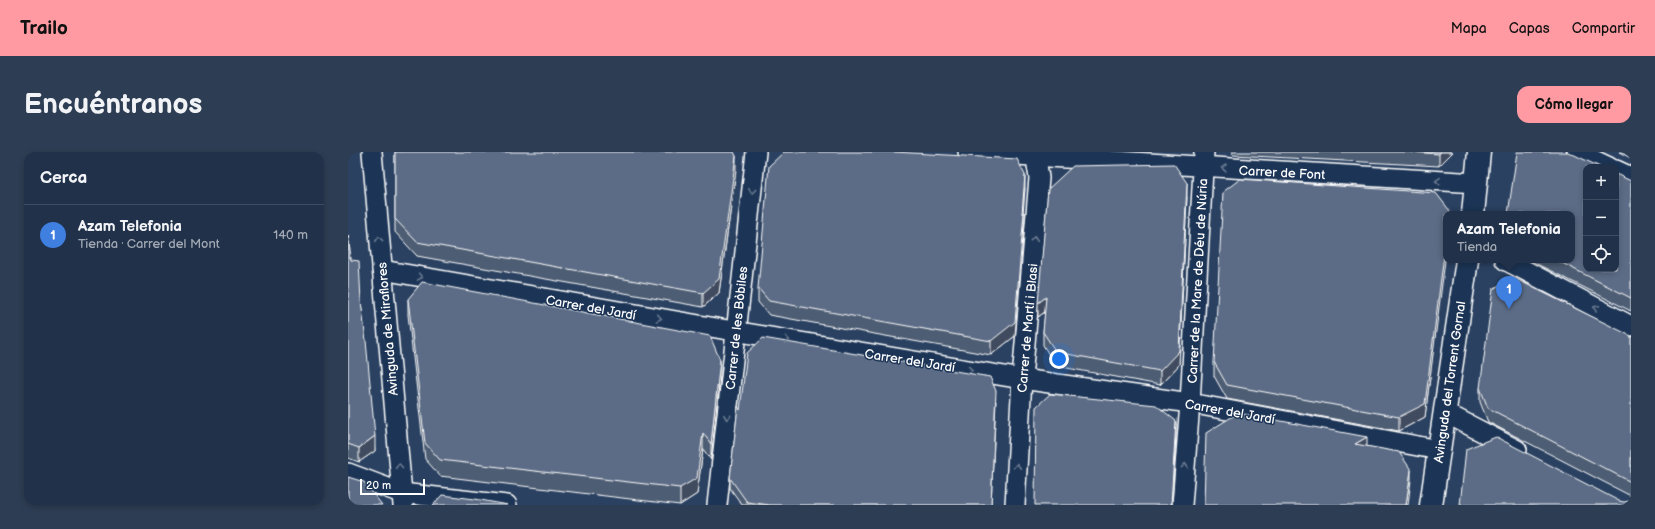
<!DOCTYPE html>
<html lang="es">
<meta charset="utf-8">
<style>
:root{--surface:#203149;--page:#2d3d53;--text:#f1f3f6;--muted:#a2a9b4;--line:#3d4c61;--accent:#ff9aa2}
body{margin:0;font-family:"Balsamiq Sans",sans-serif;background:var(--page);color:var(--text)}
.controls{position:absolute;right:12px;top:12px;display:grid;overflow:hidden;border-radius:8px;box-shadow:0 2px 6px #0003}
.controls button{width:36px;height:36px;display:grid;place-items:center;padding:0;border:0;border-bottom:1px solid var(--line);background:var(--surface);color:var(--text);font:20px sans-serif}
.scale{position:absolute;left:12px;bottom:10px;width:65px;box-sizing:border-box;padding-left:4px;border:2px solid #fff;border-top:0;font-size:11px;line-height:14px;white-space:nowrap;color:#fff;-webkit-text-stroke:3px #1d3557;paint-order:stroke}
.you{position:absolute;left:711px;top:207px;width:14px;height:14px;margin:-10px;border:3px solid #fff;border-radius:50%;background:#1a73e8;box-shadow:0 0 0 6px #1a73e833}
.badge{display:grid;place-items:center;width:26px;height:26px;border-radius:50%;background:var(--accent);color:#fff;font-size:13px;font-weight:700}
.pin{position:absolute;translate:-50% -33px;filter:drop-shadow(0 1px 2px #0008)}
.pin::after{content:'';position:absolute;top:21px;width:14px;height:12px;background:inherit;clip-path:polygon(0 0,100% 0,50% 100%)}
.popup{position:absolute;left:1095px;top:59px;width:132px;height:52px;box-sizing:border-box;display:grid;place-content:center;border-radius:8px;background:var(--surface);filter:drop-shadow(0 1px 3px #0005);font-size:13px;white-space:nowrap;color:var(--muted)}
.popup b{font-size:15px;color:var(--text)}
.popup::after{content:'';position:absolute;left:50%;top:100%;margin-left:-8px;border:8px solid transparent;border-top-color:var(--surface)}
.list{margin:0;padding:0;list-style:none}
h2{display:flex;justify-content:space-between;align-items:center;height:52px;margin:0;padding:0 16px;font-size:17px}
h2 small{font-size:13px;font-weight:400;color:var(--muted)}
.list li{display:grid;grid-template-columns:26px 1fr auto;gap:12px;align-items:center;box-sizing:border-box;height:60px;padding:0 16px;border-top:1px solid var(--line)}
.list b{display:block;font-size:15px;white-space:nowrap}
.list p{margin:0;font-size:13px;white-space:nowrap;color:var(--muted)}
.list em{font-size:13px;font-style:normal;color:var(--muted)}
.icon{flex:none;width:22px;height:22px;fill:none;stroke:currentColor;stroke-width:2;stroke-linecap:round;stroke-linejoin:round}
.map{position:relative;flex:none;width:1283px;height:353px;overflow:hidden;border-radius:12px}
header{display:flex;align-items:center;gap:24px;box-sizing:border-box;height:56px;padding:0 20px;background:var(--accent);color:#111}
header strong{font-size:19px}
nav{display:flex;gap:22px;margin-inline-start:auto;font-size:14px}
.intro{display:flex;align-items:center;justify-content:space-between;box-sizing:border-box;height:96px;padding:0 24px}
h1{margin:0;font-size:28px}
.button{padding:10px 18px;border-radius:12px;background:var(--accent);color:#111;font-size:14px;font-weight:700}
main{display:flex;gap:24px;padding:0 24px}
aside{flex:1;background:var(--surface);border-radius:12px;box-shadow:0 2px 6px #0003}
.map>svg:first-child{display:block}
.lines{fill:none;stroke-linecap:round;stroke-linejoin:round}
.minor-casing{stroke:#fff;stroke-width:22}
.tertiary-casing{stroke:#fff;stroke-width:25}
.minor{stroke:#1d3557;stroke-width:19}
.tertiary{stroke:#1d3557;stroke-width:22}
.wall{fill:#4e5d73;stroke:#fff}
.shaded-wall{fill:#404c5e;stroke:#fff}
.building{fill:#5b6c86;stroke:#fff}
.oneway{stroke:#6c7c92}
.labels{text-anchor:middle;stroke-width:3;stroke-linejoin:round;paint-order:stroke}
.street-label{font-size:13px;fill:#fff;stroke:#1d3557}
</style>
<header>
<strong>Trailo</strong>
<nav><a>Mapa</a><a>Capas</a><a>Compartir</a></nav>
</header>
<div class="intro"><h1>Encuéntranos</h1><a class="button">Cómo llegar</a></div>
<main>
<aside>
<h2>Cerca<small></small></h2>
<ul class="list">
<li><span class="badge" style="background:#3f7fe0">1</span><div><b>Azam Telefonia</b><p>Tienda · Carrer del Mont</p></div><em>140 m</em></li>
</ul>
</aside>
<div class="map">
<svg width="1283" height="353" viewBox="0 0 1283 353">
<rect width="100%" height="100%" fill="#2a4161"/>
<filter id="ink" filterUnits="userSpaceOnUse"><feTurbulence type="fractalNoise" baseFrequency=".025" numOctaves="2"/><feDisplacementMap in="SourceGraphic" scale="8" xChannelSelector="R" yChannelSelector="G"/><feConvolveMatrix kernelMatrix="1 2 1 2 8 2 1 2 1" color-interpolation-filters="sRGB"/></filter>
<g filter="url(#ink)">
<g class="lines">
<defs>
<g id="minor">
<path d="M 24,0 L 55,353"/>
<path d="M 620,0 L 1129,31"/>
<path d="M 1229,0 L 1261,15"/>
<path d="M 1268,18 L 1283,25"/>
<path d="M 1157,108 L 1283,174"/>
<path d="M 34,118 L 374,177 L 674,227 L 842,251 L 1091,298"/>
<path d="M 1096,260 L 1169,298"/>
<path d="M 0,321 L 53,341 L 159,353"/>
<path d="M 369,353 L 408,0"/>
<path d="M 667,353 L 674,227 L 691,26 L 687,0"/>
<path d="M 834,353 L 842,251 L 856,0"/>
</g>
<g id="tertiary">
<path d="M 1125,62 L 1131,0"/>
<path d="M 1083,353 L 1119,108"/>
</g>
</defs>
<use href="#minor" class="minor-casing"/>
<use href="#tertiary" class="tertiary-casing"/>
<use href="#minor" class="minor"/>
<use href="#tertiary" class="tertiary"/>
</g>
<g class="wall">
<path d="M 47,0 L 388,18 L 371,141 L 355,155 L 69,104 L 47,80 Z"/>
<path d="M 883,0 L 1105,0 L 1091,14 L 885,3 Z"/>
<path d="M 1271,0 L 1283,0 L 1283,6 Z"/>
<path d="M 1283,29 L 1283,159 L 1181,108 L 1224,108 Z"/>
<path d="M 677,36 L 675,60 L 676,73 L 667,184 L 643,203 L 421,163 L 410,150 L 410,136 Z"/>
<path d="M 839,45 L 831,213 L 812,233 L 708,214 L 695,193 L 695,180 L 697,160 L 690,165 Z"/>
<path d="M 1102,62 L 1077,265 L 1051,279 L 879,247 L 866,224 L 866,210 Z"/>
<path d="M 0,83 L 3,108 L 13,149 L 27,299 L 11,310 L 0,306 Z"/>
<path d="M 60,147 L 372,224 L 363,308 L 355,297 L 349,342 L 332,353 L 92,324 L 77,307 L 60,163 Z"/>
<path d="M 1283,184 L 1283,345 L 1281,343 L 1140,270 L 1132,250 L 1132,236 Z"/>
<path d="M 648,249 L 643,353 L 394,353 L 382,336 L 382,326 L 392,258 Z"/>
</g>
<g class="shaded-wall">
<path d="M 1093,0 L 1105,0 L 1091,14 L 1091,2 Z"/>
<path d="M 388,4 L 388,18 L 371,141 L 355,155 L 355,141 Z"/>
<path d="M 677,23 L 677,36 L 674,75 L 674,62 Z"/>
<path d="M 839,31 L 839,45 L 831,213 L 812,233 L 812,219 Z"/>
<path d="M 676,60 L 676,73 L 667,184 L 643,203 L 643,189 Z"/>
<path d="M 1098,87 L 1098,101 L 1077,265 L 1051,279 L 1051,265 Z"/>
<path d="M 698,145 L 698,159 L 690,165 L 690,151 Z"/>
<path d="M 372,208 L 372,224 L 363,308 L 363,292 Z"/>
<path d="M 828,269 L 828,282 L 824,353 L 823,353 Z"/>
<path d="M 355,281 L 355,297 L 349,342 L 332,353 L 332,336 Z"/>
<path d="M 27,284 L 27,299 L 11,310 L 11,296 Z"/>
<path d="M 1019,285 L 1019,296 L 1007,292 Z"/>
<path d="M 1063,318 L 1063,328 L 1060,353 L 1058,353 Z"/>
</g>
<g class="building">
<path d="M 47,0 L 386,0 L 388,4 L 371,127 L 355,141 L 69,90 L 47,67 Z"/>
<path d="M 436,0 L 546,0 L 669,7 L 677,23 L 674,62 L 676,60 L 667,170 L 643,189 L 421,149 L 410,136 L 421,14 Z"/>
<path d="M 1062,0 L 1093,0 L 1091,2 Z"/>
<path d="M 1169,0 L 1220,0 L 1252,15 L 1238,15 L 1238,117 L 1268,117 L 1268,22 L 1283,29 L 1283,146 L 1208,108 L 1224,108 L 1224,62 L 1160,62 Z"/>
<path d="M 826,12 L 839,31 L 831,199 L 812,219 L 708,200 L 695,180 L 698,145 L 690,151 L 700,37 L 725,14 Z"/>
<path d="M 892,27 L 1088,41 L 1102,59 L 1101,62 L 1098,62 L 1098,87 L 1077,252 L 1051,265 L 879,233 L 866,210 L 875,40 Z"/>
<path d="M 0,83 L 3,108 L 11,109 L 13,149 L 18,189 L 27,284 L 11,296 L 0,292 Z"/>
<path d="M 1164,125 L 1283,184 L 1283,331 L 1281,329 L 1140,256 L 1132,236 L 1145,137 Z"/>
<path d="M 74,130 L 362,184 L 372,208 L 363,292 L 355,281 L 349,326 L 332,336 L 92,308 L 77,291 L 60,147 Z"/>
<path d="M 415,186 L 642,225 L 648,239 L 643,353 L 422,353 L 399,350 L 382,326 L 390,254 L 392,258 L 399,201 Z"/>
<path d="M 702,242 L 808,253 L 828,269 L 823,353 L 687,353 L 688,255 Z"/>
<path d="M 890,261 L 1019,285 L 1007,292 L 1051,300 L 1063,318 L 1058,353 L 856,353 L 858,281 Z"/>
<path d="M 1148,285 L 1271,349 L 1276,350 L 1282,349 L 1283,347 L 1283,353 L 1112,353 L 1118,297 Z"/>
<path d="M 0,325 L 16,330 L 34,353 L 0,353 Z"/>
<path d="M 94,343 L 127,347 L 160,353 L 85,353 Z"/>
</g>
<defs><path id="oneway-chevron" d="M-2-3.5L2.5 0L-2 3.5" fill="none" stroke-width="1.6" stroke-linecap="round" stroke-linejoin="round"/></defs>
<g class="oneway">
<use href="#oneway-chevron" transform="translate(876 16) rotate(-176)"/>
<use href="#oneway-chevron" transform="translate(1090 29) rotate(-177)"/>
<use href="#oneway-chevron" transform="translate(404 39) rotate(97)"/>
<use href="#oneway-chevron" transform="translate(31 87) rotate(-95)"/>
<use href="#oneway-chevron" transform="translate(686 87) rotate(-85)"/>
<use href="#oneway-chevron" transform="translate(72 125) rotate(10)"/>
<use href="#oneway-chevron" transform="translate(1248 156) rotate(-152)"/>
<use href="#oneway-chevron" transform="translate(311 166) rotate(10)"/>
<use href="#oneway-chevron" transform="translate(439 188) rotate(9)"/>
<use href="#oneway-chevron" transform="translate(622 218) rotate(9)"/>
<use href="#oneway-chevron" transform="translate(379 265) rotate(96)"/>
<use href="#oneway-chevron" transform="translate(51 314) rotate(-95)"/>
<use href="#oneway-chevron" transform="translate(669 314) rotate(-87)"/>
<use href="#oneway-chevron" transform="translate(837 314) rotate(-85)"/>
</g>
</g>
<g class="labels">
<g class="street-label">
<text transform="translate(934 20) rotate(3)" y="5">Carrer de Font</text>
<text transform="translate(849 129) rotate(-87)" y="5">Carrer de la Mare de Déu de Núria</text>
<text transform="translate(243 155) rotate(10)" y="5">Carrer del Jardí</text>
<text transform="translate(388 176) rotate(-84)" y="5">Carrer de les Bòbiles</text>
<text transform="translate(679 176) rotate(-85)" y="5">Carrer de Martí i Blasi</text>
<text transform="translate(39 177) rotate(-95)" y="5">Avinguda de Miraflores</text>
<text transform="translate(562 208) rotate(9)" y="5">Carrer del Jardí</text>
<text transform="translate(1101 230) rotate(-82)" y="5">Avinguda del Torrent Gornal</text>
<text transform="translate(882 259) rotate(10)" y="5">Carrer del Jardí</text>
</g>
</g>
</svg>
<div class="controls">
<button>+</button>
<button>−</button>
<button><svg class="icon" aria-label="locate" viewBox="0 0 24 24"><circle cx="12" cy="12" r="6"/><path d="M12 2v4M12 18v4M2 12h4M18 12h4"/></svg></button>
</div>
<div class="scale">20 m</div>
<div class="you"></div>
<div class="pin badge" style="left:1161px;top:157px;background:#3f7fe0">1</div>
<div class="popup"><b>Azam Telefonia</b>Tienda</div>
</div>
</main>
